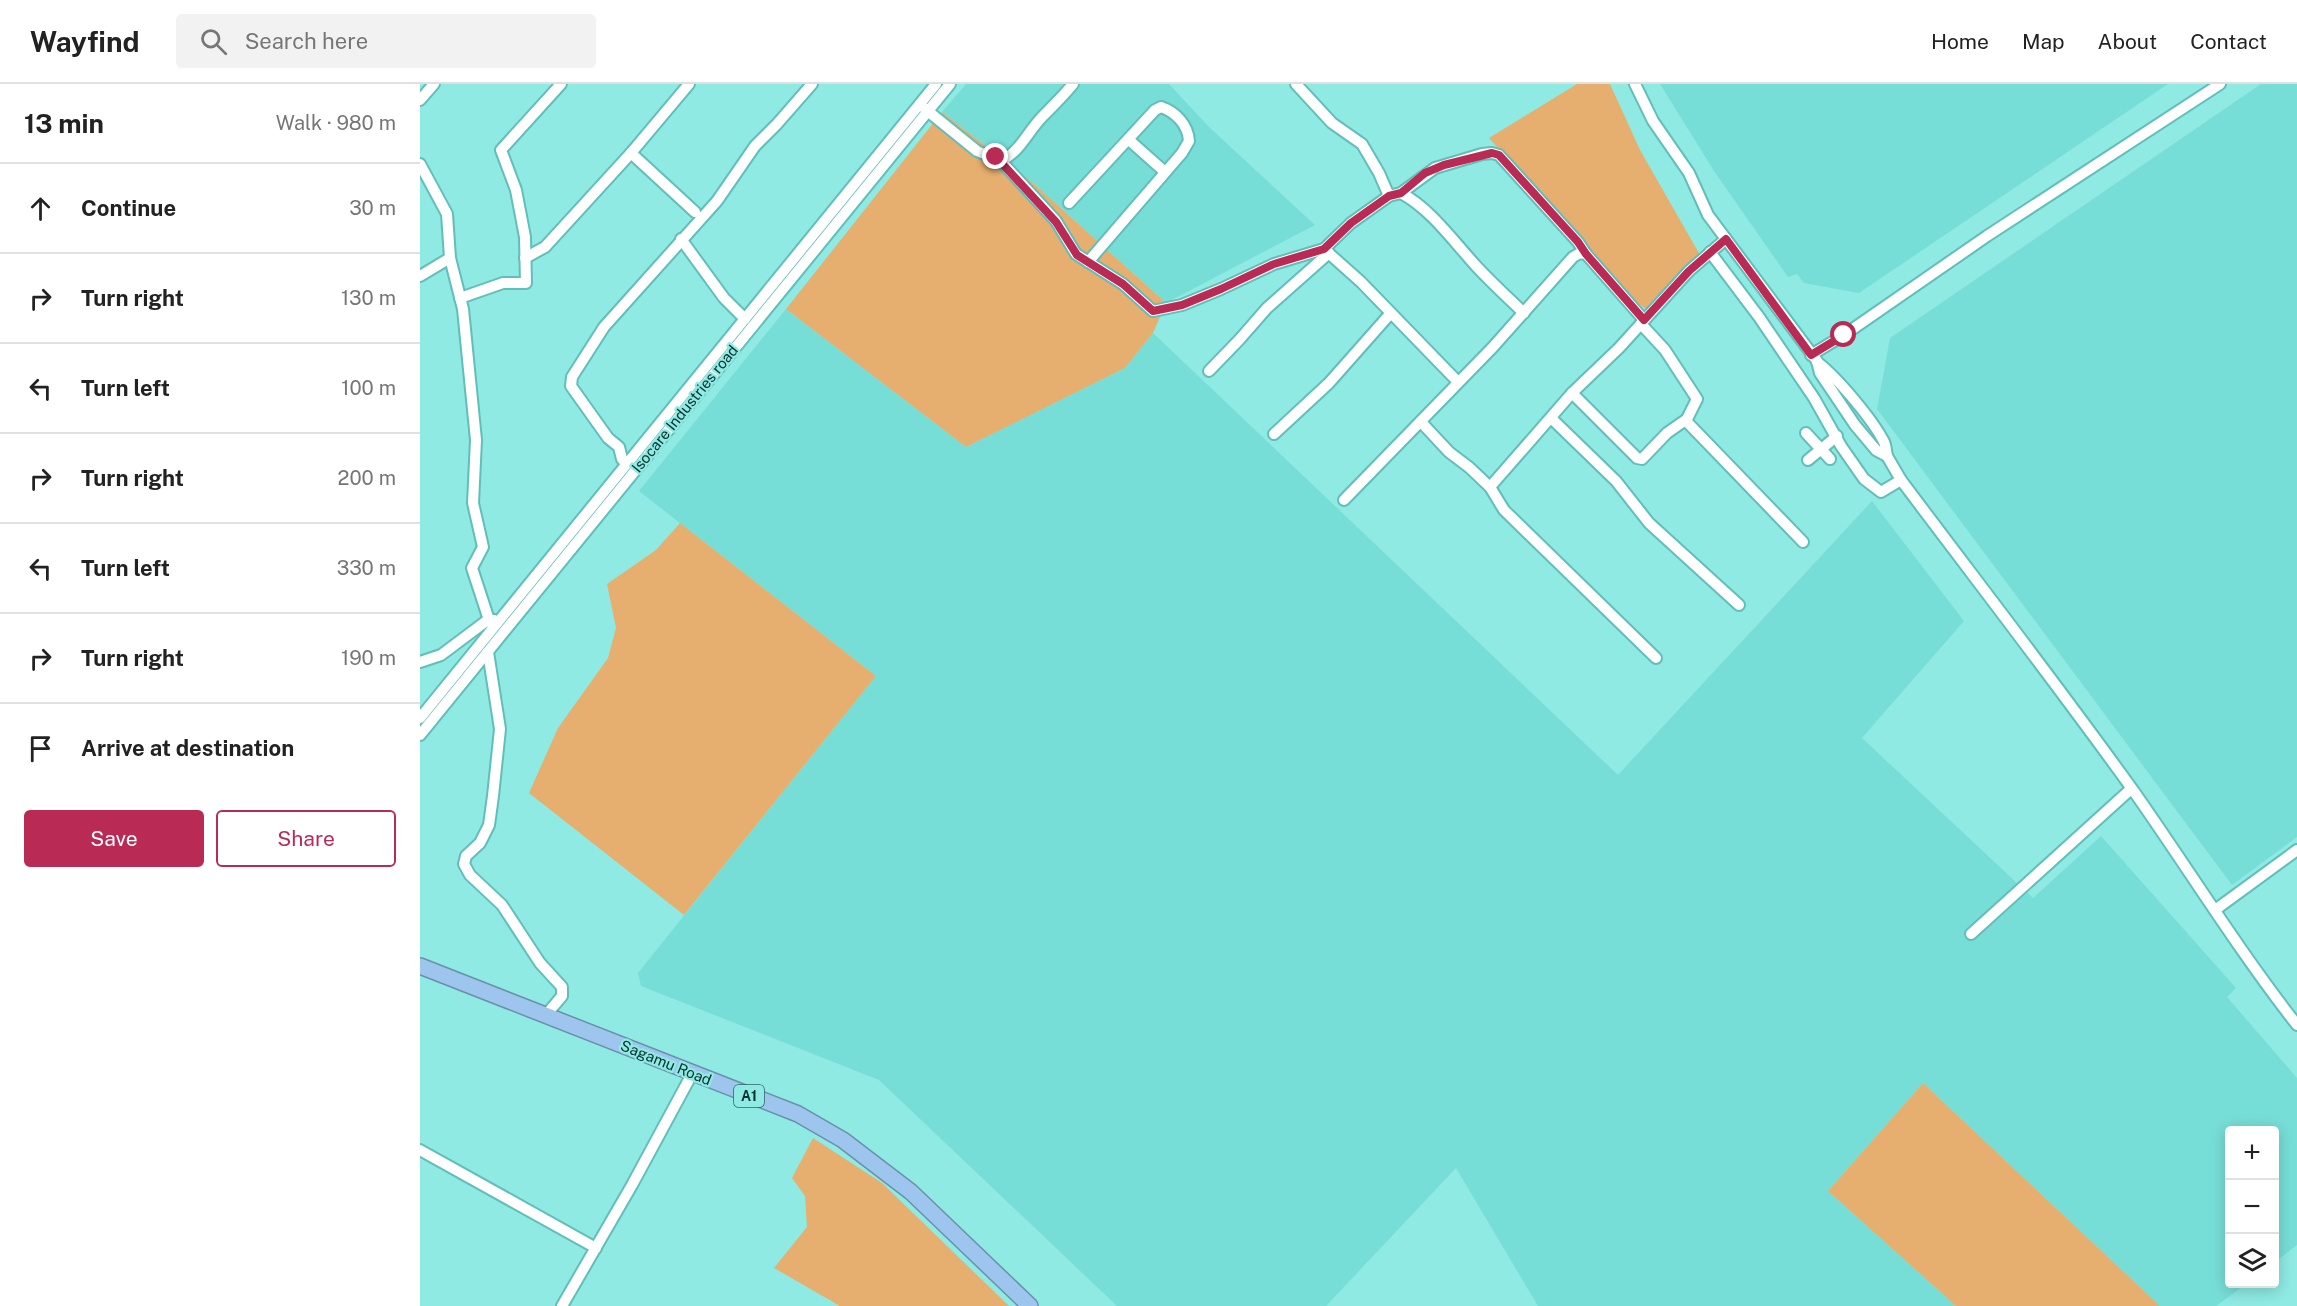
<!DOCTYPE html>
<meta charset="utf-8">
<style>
:root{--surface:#fff;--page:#f2f2f2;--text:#222;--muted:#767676;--line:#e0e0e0;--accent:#b92a54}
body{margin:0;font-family:"Public Sans",sans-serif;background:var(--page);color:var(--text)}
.controls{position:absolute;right:18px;bottom:18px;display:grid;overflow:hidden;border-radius:6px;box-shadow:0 3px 15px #0003}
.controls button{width:54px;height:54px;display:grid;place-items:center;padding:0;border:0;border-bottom:2px solid var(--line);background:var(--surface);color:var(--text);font:30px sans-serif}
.stop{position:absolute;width:18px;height:18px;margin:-14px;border:4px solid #b92a54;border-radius:50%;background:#fff}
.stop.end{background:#b92a54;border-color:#fff;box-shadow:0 2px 6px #0008}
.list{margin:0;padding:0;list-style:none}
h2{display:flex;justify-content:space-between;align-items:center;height:78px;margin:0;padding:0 24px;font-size:26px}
h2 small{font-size:20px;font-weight:400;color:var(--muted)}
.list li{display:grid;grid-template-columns:39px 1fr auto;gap:18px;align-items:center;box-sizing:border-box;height:90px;padding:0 24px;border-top:2px solid var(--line)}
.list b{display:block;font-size:22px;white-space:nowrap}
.list em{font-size:20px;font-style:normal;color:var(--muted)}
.actions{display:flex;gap:12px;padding:18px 24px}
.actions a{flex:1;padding:14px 0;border:2px solid var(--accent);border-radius:6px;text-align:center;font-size:21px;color:var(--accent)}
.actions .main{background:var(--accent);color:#fff}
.icon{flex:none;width:33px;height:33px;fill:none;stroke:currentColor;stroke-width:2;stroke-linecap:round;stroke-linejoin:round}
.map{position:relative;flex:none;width:1877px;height:1222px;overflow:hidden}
header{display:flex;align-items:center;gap:36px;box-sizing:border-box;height:84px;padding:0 30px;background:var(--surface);border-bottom:2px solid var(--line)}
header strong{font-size:28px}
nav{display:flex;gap:33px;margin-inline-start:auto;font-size:21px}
.search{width:420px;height:54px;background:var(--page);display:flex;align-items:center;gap:15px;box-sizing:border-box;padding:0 21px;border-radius:6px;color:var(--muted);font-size:22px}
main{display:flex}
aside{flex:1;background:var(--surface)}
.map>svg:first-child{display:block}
.built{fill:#77ded7}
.green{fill:#e7af6f}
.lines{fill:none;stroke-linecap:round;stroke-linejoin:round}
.minor-casing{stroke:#62beb8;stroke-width:14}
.highway-casing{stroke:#6a91aa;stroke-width:18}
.minor{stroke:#fff;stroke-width:10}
.highway{stroke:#9ec5ed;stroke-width:15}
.route{stroke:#b92a54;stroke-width:8}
.labels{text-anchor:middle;stroke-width:4.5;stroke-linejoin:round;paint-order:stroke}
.shield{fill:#8eeae3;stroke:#306865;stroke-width:1.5}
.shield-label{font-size:14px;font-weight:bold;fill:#08312f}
.street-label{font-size:15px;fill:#08312f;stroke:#8eeae3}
</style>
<header>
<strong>Wayfind</strong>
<div class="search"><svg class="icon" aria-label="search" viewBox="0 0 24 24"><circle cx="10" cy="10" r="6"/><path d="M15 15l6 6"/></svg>Search here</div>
<nav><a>Home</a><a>Map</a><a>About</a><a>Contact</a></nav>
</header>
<main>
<aside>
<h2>13 min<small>Walk · 980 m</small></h2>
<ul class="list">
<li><svg class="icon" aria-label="ahead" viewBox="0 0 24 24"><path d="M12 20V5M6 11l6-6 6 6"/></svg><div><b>Continue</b></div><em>30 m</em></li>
<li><svg class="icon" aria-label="right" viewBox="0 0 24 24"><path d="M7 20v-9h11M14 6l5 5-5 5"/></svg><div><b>Turn right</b></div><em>130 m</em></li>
<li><svg class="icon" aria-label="left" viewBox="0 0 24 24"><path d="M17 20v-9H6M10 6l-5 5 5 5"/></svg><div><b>Turn left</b></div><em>100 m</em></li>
<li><svg class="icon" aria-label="right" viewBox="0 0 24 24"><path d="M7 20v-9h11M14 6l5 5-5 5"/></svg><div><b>Turn right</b></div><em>200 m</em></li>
<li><svg class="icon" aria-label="left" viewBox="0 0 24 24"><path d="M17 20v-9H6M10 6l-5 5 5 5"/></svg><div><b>Turn left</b></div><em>330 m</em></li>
<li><svg class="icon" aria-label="right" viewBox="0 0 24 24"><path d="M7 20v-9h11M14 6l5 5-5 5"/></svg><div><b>Turn right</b></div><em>190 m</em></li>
<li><svg class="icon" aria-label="arrive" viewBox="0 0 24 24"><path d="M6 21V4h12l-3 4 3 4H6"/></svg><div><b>Arrive at destination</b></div></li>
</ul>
<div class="actions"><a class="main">Save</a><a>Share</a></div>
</aside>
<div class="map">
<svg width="1877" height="1222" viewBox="0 0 1877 1222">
<rect width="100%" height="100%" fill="#8eeae3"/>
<g class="built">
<path d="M 546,0 L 749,0 L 789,43 L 895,141 L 746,219 L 613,99 L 522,28 Z"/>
<path d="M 1240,0 L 1748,0 L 1439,209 L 1384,199 L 1377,190 L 1368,193 L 1294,87 Z"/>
<path d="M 1841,0 L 1877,0 L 1877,753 L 1812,801 L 1457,325 L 1470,254 Z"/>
<path d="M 366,225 L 546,363 L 705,284 L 733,249 L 1198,691 L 1452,417 L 1544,537 L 1442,654 L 1613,814 L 1681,752 L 1816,904 L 1807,913 L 1877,994 L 1877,1161 L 1855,1178 L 1854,1046 L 1810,1046 L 1810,1200 L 1826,1200 L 1796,1222 L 1740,1222 L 1503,999 L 1408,1107 L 1536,1222 L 1118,1222 L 1036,1084 L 906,1222 L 697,1222 L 459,996 L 221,902 L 218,889 L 456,592 L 219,407 Z"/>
</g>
<g class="green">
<path d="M 1157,0 L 1190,0 L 1220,66 L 1284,178 L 1236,233 L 1214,216 L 1069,54 Z"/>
<path d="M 522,28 L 613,99 L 746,219 L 733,249 L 705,284 L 546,363 L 366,225 Z"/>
<path d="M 260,439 L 456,592 L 264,831 L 109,709 L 138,644 L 188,574 L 196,544 L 187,500 L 236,466 Z"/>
<path d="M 1503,999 L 1740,1222 L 1536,1222 L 1408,1107 Z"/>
<path d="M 393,1054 L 462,1099 L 589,1222 L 420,1222 L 354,1184 L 387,1143 L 385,1112 L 372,1094 Z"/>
</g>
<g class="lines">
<defs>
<g id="minor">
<path d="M 876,0 L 912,39 L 942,60 L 959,89 L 969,112"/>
<path d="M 1215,0 L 1233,37 L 1269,89 L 1288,131 L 1397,277 L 1400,289 L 1435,341 L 1456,366 L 1467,372 L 1481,396 C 1559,500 1639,603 1715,709 C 1769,786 1819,867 1877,941"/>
<path d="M 0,16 L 14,0"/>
<path d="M 504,24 L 557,67 L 581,77 C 601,67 608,47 623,32 C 634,21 644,11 653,0"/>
<path d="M 709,56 L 745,88"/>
<path d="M 211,69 L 275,128"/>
<path d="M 581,77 L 636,137 L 656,170 L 703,200 L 733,227 L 762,221 L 801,205 L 854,180 L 904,165 L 931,139 L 969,112 L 981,109 L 1015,84 L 1062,70 L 1072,69 L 1079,71 L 1158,158 L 1166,170"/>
<path d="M 0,80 L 27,130 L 30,174 L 43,225 L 56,356 L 53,419 L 63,463 L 52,484 L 69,536"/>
<path d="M 981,109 C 1011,125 1034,158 1057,183 C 1072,199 1088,214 1104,229"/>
<path d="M 649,119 L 735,26 L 741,23 C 756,28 768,41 769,57 L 762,69 L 668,178"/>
<path d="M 261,155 L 304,214 L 325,235"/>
<path d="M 904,165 L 941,198 L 1038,298"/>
<path d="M 1290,168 L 1339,233 L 1394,314 L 1421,362 L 1444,395 L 1461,408 L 1481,396"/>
<path d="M 105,174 L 125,163 L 211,69 L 269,0"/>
<path d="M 0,192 L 30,174"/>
<path d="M 40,214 L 83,199 L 106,199 L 105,153 L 96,106 L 81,66 L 141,0"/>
<path d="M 1221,240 L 1245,266 L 1277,315 L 1267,335 L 1268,339 L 1383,458"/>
<path d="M 1391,271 L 1424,251 L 1567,152 L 1800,0"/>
<path d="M 1397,278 C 1417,293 1453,336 1464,358 C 1466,362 1466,368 1467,372"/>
<path d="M 789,287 L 819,256 L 847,224 L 909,169"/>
<path d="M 1152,309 L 1217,374 L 1222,375 L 1247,349 L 1267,335"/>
<path d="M 1131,334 L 1196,397 L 1229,439 L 1319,521"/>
<path d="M 1001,338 L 1029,368 L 1050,384 L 1070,403 L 1084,426 L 1236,574"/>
<path d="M 1386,349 L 1410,375"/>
<path d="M 854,350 L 909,299 L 970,230"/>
<path d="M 1388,376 L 1417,352"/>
<path d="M 207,380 L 202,375 L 199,363 L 188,354 L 151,302 L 152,293 L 184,243 L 297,117 L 335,62 L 357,40 L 392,0"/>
<path d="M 1070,403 L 1152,309 L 1199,264 L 1269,187 L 1306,155"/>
<path d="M 924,416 L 1073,263 L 1153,173 L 1160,169 L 1166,170 L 1224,236"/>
<path d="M 68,568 L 80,645 L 73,712 L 69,741 L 60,759 L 46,772 L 44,780 L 50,791 L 82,821 L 120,879 L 142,903 L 142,912 L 126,931"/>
<path d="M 0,578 L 21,571 L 65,538 L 74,536"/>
<path d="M 0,634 L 516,0"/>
<path d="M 0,651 L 530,0"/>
<path d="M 1795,826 L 1877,766"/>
<path d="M 1551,850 L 1711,705"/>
<path d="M 0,1066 L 176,1164"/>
<path d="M 142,1222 L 212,1101 L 272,990"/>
</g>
<path id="highway" d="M 0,882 L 378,1030 L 423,1056 L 491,1108 L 610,1222"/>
</defs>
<use href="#minor" class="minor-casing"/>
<use href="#highway" class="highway-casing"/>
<use href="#minor" class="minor"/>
<use href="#highway" class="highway"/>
</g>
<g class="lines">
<path class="route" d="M 576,73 L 636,138 L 657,171 L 703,200 L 733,227 L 762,221 L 801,205 L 854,180 L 904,165 L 931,139 L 969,112 L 981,109 L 1005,89 L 1024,81 L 1072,69 L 1079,71 L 1158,158 L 1166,170 L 1224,236 L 1269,187 L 1306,155 L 1391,271 L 1424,251"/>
</g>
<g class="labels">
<rect class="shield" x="314" y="1001" width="30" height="22" rx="4.5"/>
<g class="shield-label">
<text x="329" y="1017">A1</text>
</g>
<g class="street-label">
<text transform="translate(265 325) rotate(-51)" y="5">Isocare Industries road</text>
<text transform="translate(246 979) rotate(22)" y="5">Sagamu Road</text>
</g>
</g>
</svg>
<div class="controls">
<button>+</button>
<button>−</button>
<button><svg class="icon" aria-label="layers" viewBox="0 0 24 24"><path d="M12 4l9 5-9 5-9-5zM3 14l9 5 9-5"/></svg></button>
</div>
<div class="stop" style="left:1424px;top:251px"></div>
<div class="stop end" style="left:576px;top:73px"></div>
</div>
</main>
